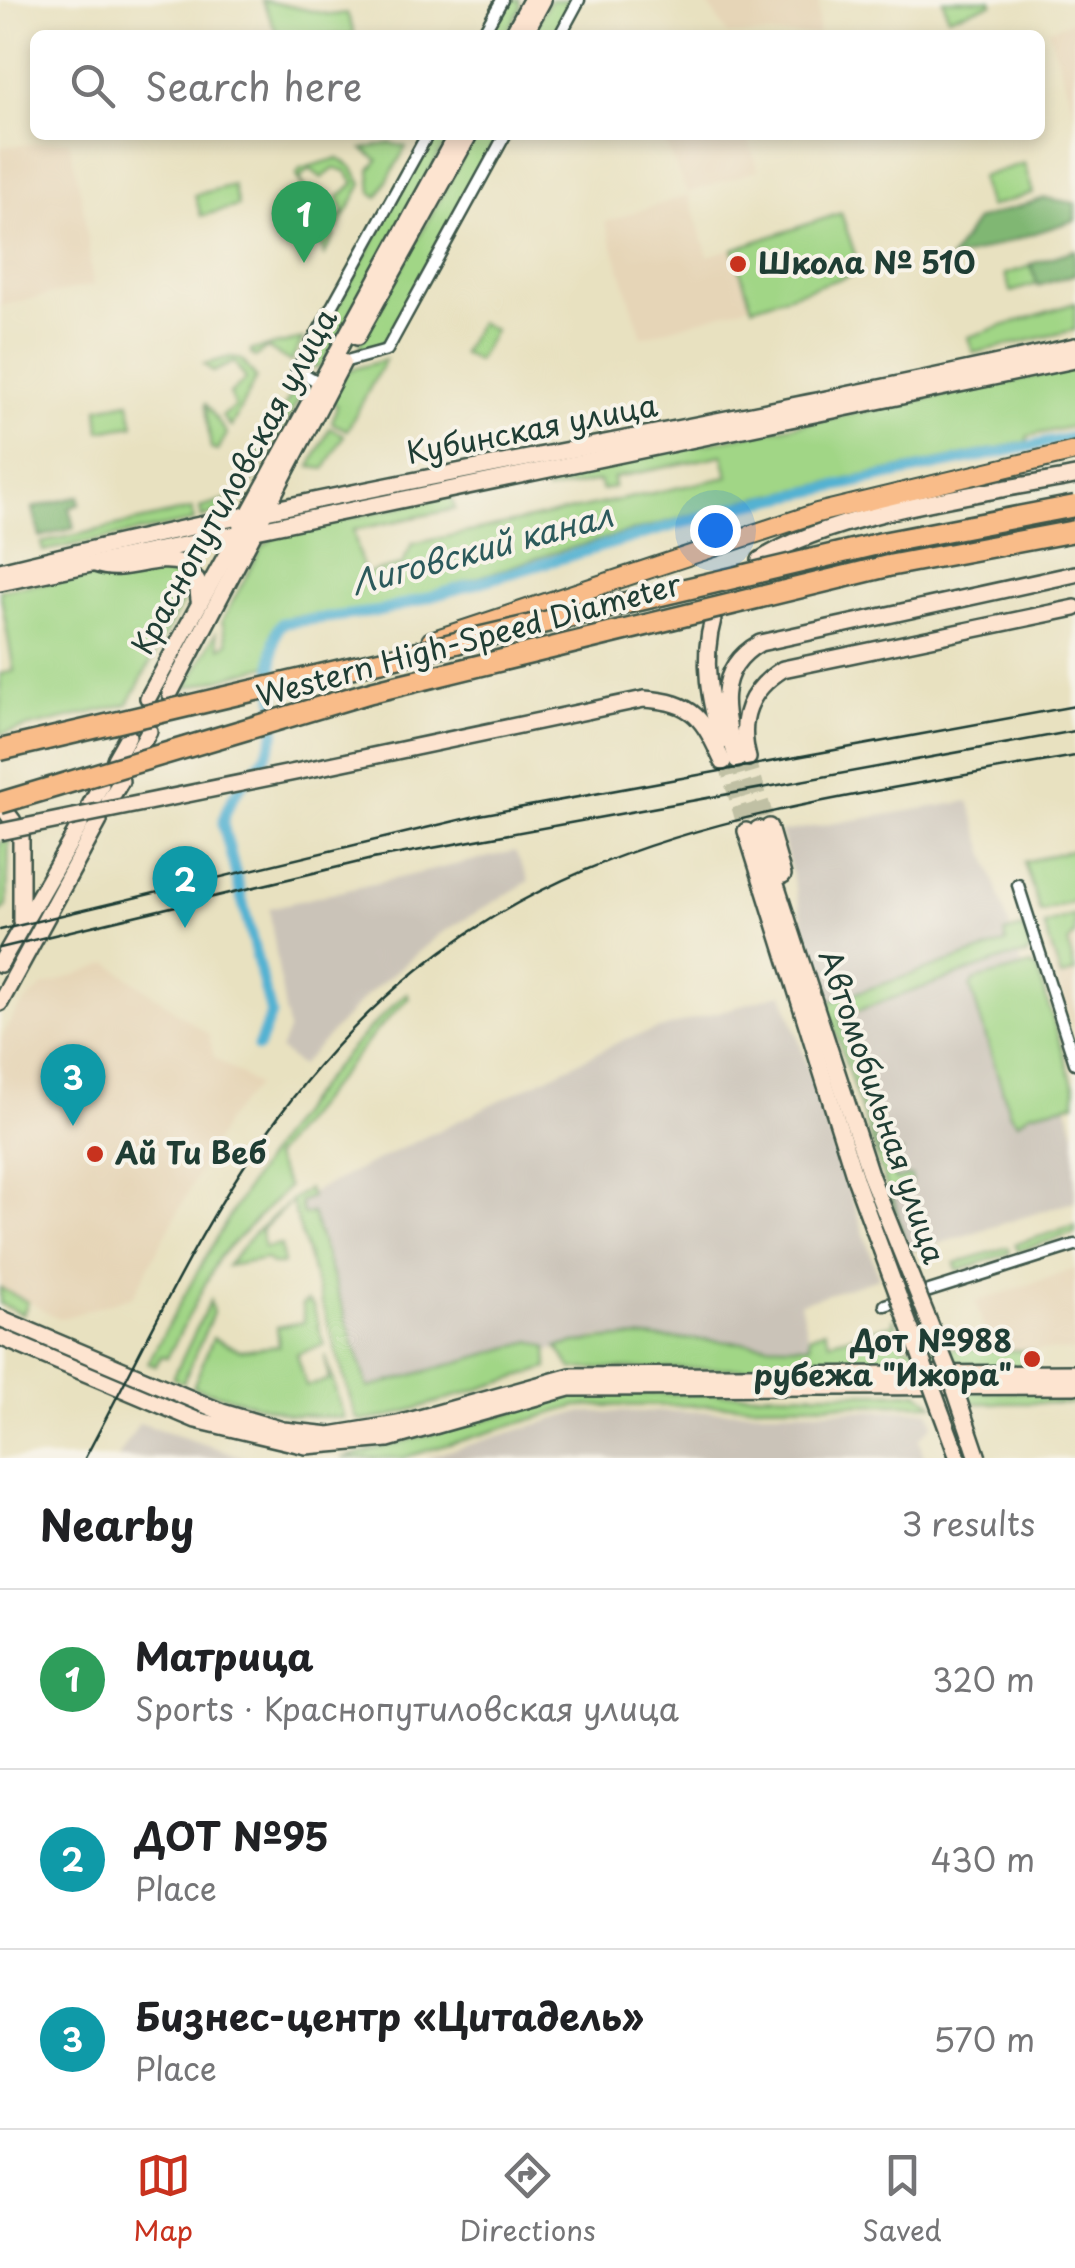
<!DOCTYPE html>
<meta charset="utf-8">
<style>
:root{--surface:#fff;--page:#f6f6f6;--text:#202124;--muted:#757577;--line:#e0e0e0;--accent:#c8321e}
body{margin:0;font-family:"Playpen Sans",sans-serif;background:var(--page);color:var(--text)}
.you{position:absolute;left:715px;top:530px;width:35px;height:35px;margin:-25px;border:8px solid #fff;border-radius:50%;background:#1a73e8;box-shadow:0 0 0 15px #1a73e833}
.badge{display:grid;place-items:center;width:65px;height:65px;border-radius:50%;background:var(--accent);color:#fff;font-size:32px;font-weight:700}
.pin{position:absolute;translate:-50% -82px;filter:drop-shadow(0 2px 5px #0008)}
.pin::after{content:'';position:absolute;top:52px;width:35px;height:30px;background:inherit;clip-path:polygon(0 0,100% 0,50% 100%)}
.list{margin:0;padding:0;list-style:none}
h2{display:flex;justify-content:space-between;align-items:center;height:130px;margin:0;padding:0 40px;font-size:42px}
h2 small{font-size:32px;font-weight:400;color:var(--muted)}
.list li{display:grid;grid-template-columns:65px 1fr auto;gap:30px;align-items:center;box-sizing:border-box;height:180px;padding:0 40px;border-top:2px solid var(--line)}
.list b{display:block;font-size:38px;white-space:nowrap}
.list p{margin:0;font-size:32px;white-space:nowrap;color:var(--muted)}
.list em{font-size:32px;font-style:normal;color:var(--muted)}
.icon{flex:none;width:55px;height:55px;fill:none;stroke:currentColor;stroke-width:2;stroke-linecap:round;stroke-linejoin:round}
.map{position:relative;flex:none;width:1075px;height:1458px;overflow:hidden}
.search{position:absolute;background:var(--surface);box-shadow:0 5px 15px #0003;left:30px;right:30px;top:30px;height:110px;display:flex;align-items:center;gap:25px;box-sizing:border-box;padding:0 35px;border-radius:15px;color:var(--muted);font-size:38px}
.sheet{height:670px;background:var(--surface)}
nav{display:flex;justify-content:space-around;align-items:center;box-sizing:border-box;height:140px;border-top:2px solid var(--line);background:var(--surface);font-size:28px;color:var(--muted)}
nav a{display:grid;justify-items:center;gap:5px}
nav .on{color:var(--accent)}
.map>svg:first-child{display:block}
.built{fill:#e6d5b7}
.industrial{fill:#cac3b8}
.green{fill:#a1d686;stroke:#608a5d;stroke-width:2.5}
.forest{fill:#80b773;stroke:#507a54;stroke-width:2.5}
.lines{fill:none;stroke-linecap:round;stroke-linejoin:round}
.canal{stroke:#54b2d2;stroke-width:11}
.secondary-tunnel{stroke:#c0c0a4;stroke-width:15;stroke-dasharray:15 8;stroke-linecap:butt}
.street-casing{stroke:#3d5649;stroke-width:15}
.secondary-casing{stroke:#3d5649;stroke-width:20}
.primary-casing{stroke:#3d5649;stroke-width:22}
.street{stroke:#fff;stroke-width:10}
.secondary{stroke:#fde4d0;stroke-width:15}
.primary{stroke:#f9bc89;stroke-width:18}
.rail{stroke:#1f3d34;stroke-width:2.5}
.secondary-bridge-casing{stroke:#3d5649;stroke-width:20;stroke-linecap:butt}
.highway-bridge-casing{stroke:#3d5649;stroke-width:25;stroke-linecap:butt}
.secondary-bridge{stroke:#fde4d0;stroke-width:15}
.highway-bridge{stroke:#f9bc89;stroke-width:20}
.poi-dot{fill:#c8321e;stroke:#f7f3e8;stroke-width:4}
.labels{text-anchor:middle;stroke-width:8;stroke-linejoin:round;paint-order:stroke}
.poi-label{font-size:30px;font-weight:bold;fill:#1f3d34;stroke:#f7f3e8;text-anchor:start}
.street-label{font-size:30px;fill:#1f3d34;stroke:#f7f3e8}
.water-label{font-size:32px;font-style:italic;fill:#2c5a5c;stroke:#f7f3e8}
</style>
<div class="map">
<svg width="1075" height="1458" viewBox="0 0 1075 1458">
<rect width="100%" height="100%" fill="#f7f3e8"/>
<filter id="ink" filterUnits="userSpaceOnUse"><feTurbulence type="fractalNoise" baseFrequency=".01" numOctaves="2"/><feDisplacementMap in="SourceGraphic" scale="20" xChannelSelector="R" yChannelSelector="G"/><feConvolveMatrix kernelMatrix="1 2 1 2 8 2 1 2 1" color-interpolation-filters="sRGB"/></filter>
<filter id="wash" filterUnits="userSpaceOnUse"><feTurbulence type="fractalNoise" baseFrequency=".0048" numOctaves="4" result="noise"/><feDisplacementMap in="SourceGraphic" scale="40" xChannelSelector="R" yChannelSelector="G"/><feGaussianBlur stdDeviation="2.25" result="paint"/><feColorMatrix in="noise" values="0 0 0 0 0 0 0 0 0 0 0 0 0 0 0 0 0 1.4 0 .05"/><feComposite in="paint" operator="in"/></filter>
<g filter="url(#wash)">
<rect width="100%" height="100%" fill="#e8e1c0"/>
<g class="built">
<path d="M 705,0 L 819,0 L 818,35 L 728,35 Z"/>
<path d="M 1075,20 L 1075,111 L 1074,111 L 1048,29 Z"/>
<path d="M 662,135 L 747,135 L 758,170 L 687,193 Z"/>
<path d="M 69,140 L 83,204 L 93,285 L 0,306 L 0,147 Z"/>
<path d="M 688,195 L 708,256 L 841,213 L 861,272 L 642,337 L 605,222 Z"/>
<path d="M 1075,936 L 1075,1036 L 1047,948 Z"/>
<path d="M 109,963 L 209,1035 L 214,1057 L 257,1085 L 227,1119 L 133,1296 L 60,1319 L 0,1287 L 0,1040 L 17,1010 L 42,987 Z"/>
<path d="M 1075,1269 L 1075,1351 L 991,1349 L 975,1302 Z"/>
</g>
<g class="industrial">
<path d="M 969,801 L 1075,1132 L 1075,1201 L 909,1253 L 814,963 L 781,832 Z"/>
<path d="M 515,851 L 529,881 L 440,934 L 365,997 L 300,1066 L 280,1050 L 288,1031 L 269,908 Z"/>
<path d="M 783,993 L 879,1278 L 800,1303 L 810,1345 L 598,1337 L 359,1405 L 294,1201 L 625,1039 Z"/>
<path d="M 929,1410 L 933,1425 L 919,1439 L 924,1458 L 424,1458 L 579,1412 Z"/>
<path d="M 139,1423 L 247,1458 L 248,1458 L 118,1458 Z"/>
</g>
<g class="green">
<path d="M 262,0 L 331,15 L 347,13 L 355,35 L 278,35 Z"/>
<path d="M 507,0 L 519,0 L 521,7 L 505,35 L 487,35 Z"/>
<path d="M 550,0 L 573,0 L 553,35 L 530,35 Z"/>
<path d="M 943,0 L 991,0 L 992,4 L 948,17 Z"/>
<path d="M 432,135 L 450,135 L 321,367 L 314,369 L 314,349 Z"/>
<path d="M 475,135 L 498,135 L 385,341 L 380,347 L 362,351 L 360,344 Z"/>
<path d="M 390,143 L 406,147 L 378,197 L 372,193 L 370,170 L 378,160 L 363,149 Z"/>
<path d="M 338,158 L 352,167 L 362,184 L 338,229 L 333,222 L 344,213 L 338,198 L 354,183 L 346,171 L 335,168 L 322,178 L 310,169 L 300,177 L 305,190 L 296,176 L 300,169 Z"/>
<path d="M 1024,163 L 1033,193 L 989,207 L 980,177 Z"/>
<path d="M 233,185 L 238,206 L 201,216 L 195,195 Z"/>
<path d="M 316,208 L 335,235 L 324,255 L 314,210 Z"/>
<path d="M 841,213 L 861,272 L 752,307 L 733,249 Z"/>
<path d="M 1031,266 L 1037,284 L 1011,292 L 1005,274 Z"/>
<path d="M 1075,303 L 1075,330 L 973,353 L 968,337 Z"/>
<path d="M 479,322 L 494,330 L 477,361 L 462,353 Z"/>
<path d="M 303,339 L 291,362 L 267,348 L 255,357 L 251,354 L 251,350 Z"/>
<path d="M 231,357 L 242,360 L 256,378 L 231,427 L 222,416 L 235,407 L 230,394 L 246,379 L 234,362 L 213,372 L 204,364 Z"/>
<path d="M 385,360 L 347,430 L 332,423 L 337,405 L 330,401 L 346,371 Z"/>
<path d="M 1075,368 L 1075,426 L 1028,436 L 1027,442 L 747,500 L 550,554 L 382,609 L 290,617 L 272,631 L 271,665 L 186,688 L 216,633 L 220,648 L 228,643 L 222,621 L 262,547 L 278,534 L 451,495 L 455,509 L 353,530 L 364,574 L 402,565 L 412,544 L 728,477 L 723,455 L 613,478 L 614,487 L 602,490 L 599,481 L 547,491 L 546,476 Z"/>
<path d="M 300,380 L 300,397 L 266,459 L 257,454 Z"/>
<path d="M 129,402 L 134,425 L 100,431 L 98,408 Z"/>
<path d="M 205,403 L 227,434 L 217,451 L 211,449 Z"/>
<path d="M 330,428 L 344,435 L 325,469 L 310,467 Z"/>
<path d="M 257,463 L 262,465 L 238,504 L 202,518 L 200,508 L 232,499 Z"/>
<path d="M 192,509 L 194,521 L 43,551 L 41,543 Z"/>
<path d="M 155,567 L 157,572 L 180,576 L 186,586 L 185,598 L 128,704 L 0,734 L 0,674 L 14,671 L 0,590 C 52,579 104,579 155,567 Z"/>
<path d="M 9,840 L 7,906 L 0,913 L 0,842 Z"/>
<path d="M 1075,849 L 1075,901 L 1040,912 L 1024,862 Z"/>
<path d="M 1075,915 L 1075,934 L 1068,943 L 1075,972 L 1061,977 L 1044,925 Z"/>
<path d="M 1023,928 L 1030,949 L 1027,955 L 1007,958 L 839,1017 L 880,1156 L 903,1152 L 890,1160 L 895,1180 L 911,1176 L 912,1182 L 891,1190 L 908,1252 L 826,1003 L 1006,943 L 1004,933 Z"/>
<path d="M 1031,965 L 1037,969 L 1075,1090 L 1075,1103 L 1030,1113 L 1018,1122 L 1010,1114 L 970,986 L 975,980 Z"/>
<path d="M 407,993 L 409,998 L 377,1030 L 273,1157 L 288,1187 L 219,1257 L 167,1358 L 161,1356 L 155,1366 L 148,1363 C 221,1227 290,1097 407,993 Z"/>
<path d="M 308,1189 L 311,1197 L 300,1202 L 303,1215 L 312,1213 L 368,1388 L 532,1341 L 547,1347 L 548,1368 L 388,1417 L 361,1421 L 356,1417 L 291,1200 Z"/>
<path d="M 290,1202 L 261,1231 L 264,1248 L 281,1245 L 283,1264 L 272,1264 L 266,1259 L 227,1266 L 252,1235 Z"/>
<path d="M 1075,1226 L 1075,1233 L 1018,1251 L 1015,1244 Z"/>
<path d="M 1008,1247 L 1010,1253 L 957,1271 L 955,1263 Z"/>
<path d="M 0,1288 L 28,1302 L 23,1314 L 0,1304 Z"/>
<path d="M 210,1301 L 213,1313 L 183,1383 L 173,1378 Z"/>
<path d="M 307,1301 L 313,1306 L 324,1345 L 297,1354 L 306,1386 L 329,1380 L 325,1355 L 344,1418 L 288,1414 L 193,1387 L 213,1338 L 240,1350 L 279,1346 L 277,1327 L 304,1322 L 302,1305 Z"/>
<path d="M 894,1318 L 903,1346 L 1032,1351 L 1037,1361 L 1031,1367 L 572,1369 L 557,1347 C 642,1326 724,1347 810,1345 L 809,1336 L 825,1330 L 830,1342 L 893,1324 Z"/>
<path d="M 966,1392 L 1075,1392 L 1075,1403 L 969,1403 Z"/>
<path d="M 919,1393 L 933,1404 L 577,1406 L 402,1458 L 342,1458 L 578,1394 Z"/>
</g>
<g class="forest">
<path d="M 1045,198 L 1075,203 L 1075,220 L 949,261 L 976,220 Z"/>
<path d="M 1075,250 L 1075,274 L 1038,286 L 1031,264 Z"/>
<path d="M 79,496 L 80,504 L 69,508 L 74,528 L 40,537 L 33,508 Z"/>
</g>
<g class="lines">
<path class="canal" d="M 258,1047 L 271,1014 L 223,824 C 228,786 270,767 275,730 C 278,702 264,641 282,623 L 382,611 L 737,507 L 1075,437"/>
</g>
</g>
<g filter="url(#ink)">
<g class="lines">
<g class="secondary-tunnel">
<path d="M 748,758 L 769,827"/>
<path d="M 737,760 L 758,829"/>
<path d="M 726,762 L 746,831"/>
</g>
<defs>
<g id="street">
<path d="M 482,35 L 502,0"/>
<path d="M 560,35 L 579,0"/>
<path d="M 343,362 L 387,350 L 505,135"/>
<path d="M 320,383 L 297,370 L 427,135"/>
<path d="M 1018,885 L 1075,1063"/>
<path d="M 885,1305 L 1075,1245"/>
</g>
<g id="secondary">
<path d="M 512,35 L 531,0"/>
<path d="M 524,35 L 543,0"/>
<path d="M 357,337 L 469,135"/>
<path d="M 760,560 C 834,512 986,493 1075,476"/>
<path d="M 95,564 C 126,575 152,554 182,563 L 197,581 L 199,600"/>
<path d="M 0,571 C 356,484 718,427 1075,346"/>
<path d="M 0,583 L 1075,360"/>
<path d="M 713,619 C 701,661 710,701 721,742"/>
<path d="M 170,693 L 343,362"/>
<path d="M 148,698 L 456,135"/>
<path d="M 136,754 L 149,731"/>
<path d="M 748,758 C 738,719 749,690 783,669 L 1075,608"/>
<path d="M 115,759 L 128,736"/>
<path d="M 737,760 C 723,715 713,669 760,643 L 1075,574"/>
<path d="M 325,766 L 644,699 C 695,702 703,719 723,762"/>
<path d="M 109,801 L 121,781"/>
<path d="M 90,805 L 101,785"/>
<path d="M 4,809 L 13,821"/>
<path d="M 769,827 L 783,875"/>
<path d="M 758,829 L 871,1177"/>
<path d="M 746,831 L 856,1181"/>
<path d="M 21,922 L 21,836"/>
<path d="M 0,964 L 80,825"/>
<path d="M 0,1003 L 99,821"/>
<path d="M 0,1318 L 222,1412 L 283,1430 L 330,1435 L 398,1424 L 571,1376 L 1075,1373"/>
<path d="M 0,1337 L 196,1420 L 306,1446 L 388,1439 L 569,1388 L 1075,1386"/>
</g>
<path id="primary" d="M 431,641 L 817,513 L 1075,451"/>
</defs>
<use href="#street" class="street-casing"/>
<use href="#secondary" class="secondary-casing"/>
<use href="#primary" class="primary-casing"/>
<use href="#street" class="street"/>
<use href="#secondary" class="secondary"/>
<use href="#primary" class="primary"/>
<g class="rail">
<path d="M 0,930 L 480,815 L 1075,706"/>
<path d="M 0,948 L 372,859 L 1075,731"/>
<path d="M 85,1458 C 143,1350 195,1234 266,1134 C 479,832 742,816 1075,756"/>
</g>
<defs>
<g id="secondary-bridge">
<path d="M 0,832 L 325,766"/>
<path d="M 871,1177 L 948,1369 L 978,1458"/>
<path d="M 856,1181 L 958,1458"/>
</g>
<g id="highway-bridge">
<path d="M 0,750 L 882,543 L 1075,506"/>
<path d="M 0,803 L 371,692 L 888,566 L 1075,531"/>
</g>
</defs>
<use href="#secondary-bridge" class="secondary-bridge-casing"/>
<use href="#highway-bridge" class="highway-bridge-casing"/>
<use href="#secondary-bridge" class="secondary-bridge"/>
<use href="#highway-bridge" class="highway-bridge"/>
</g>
</g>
<g class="poi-dot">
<circle cx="738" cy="264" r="10"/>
<circle cx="95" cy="1154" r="10"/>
<circle cx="1032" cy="1359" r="10"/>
</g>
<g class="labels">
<g class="poi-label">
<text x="758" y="274">Школа № 510</text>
<text x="115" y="1164">Ай Ти Веб</text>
<text x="1012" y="1352" text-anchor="end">Дот №988<tspan x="1012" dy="34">рубежа "Ижора"</tspan></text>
</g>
<g class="street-label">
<text transform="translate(532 430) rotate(-11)" y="10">Кубинская улица</text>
<text transform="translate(235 482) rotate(-61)" y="10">Краснопутиловская улица</text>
<text transform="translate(469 641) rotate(-15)" y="10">Western High-Speed Diameter</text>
<text transform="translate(881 1107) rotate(71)" y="10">Автомобильная улица</text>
</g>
<g class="water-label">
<text transform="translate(482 550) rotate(-15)" y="11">Лиговский канал</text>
</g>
</g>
</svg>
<div class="you"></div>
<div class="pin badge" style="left:304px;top:263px;background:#2e9e5b">1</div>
<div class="pin badge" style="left:185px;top:928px;background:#0f9aa8">2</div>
<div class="pin badge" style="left:73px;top:1126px;background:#0f9aa8">3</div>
<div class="search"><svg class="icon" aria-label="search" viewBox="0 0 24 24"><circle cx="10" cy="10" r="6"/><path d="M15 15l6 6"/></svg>Search here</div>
</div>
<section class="sheet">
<h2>Nearby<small>3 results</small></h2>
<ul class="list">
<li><span class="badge" style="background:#2e9e5b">1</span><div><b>Матрица</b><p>Sports · Краснопутиловская улица</p></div><em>320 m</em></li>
<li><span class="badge" style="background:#0f9aa8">2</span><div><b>ДОТ №95</b><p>Place</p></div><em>430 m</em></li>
<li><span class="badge" style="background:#0f9aa8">3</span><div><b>Бизнес-центр «Цитадель»</b><p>Place</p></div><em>570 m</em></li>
</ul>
</section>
<nav>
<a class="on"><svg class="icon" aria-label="map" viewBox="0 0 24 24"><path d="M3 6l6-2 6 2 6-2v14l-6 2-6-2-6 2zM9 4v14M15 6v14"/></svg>Map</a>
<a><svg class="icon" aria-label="directions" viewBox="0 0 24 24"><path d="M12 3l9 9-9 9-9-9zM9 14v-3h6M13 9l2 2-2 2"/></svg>Directions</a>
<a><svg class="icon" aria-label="saved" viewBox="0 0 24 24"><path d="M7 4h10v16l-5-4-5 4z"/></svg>Saved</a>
</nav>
